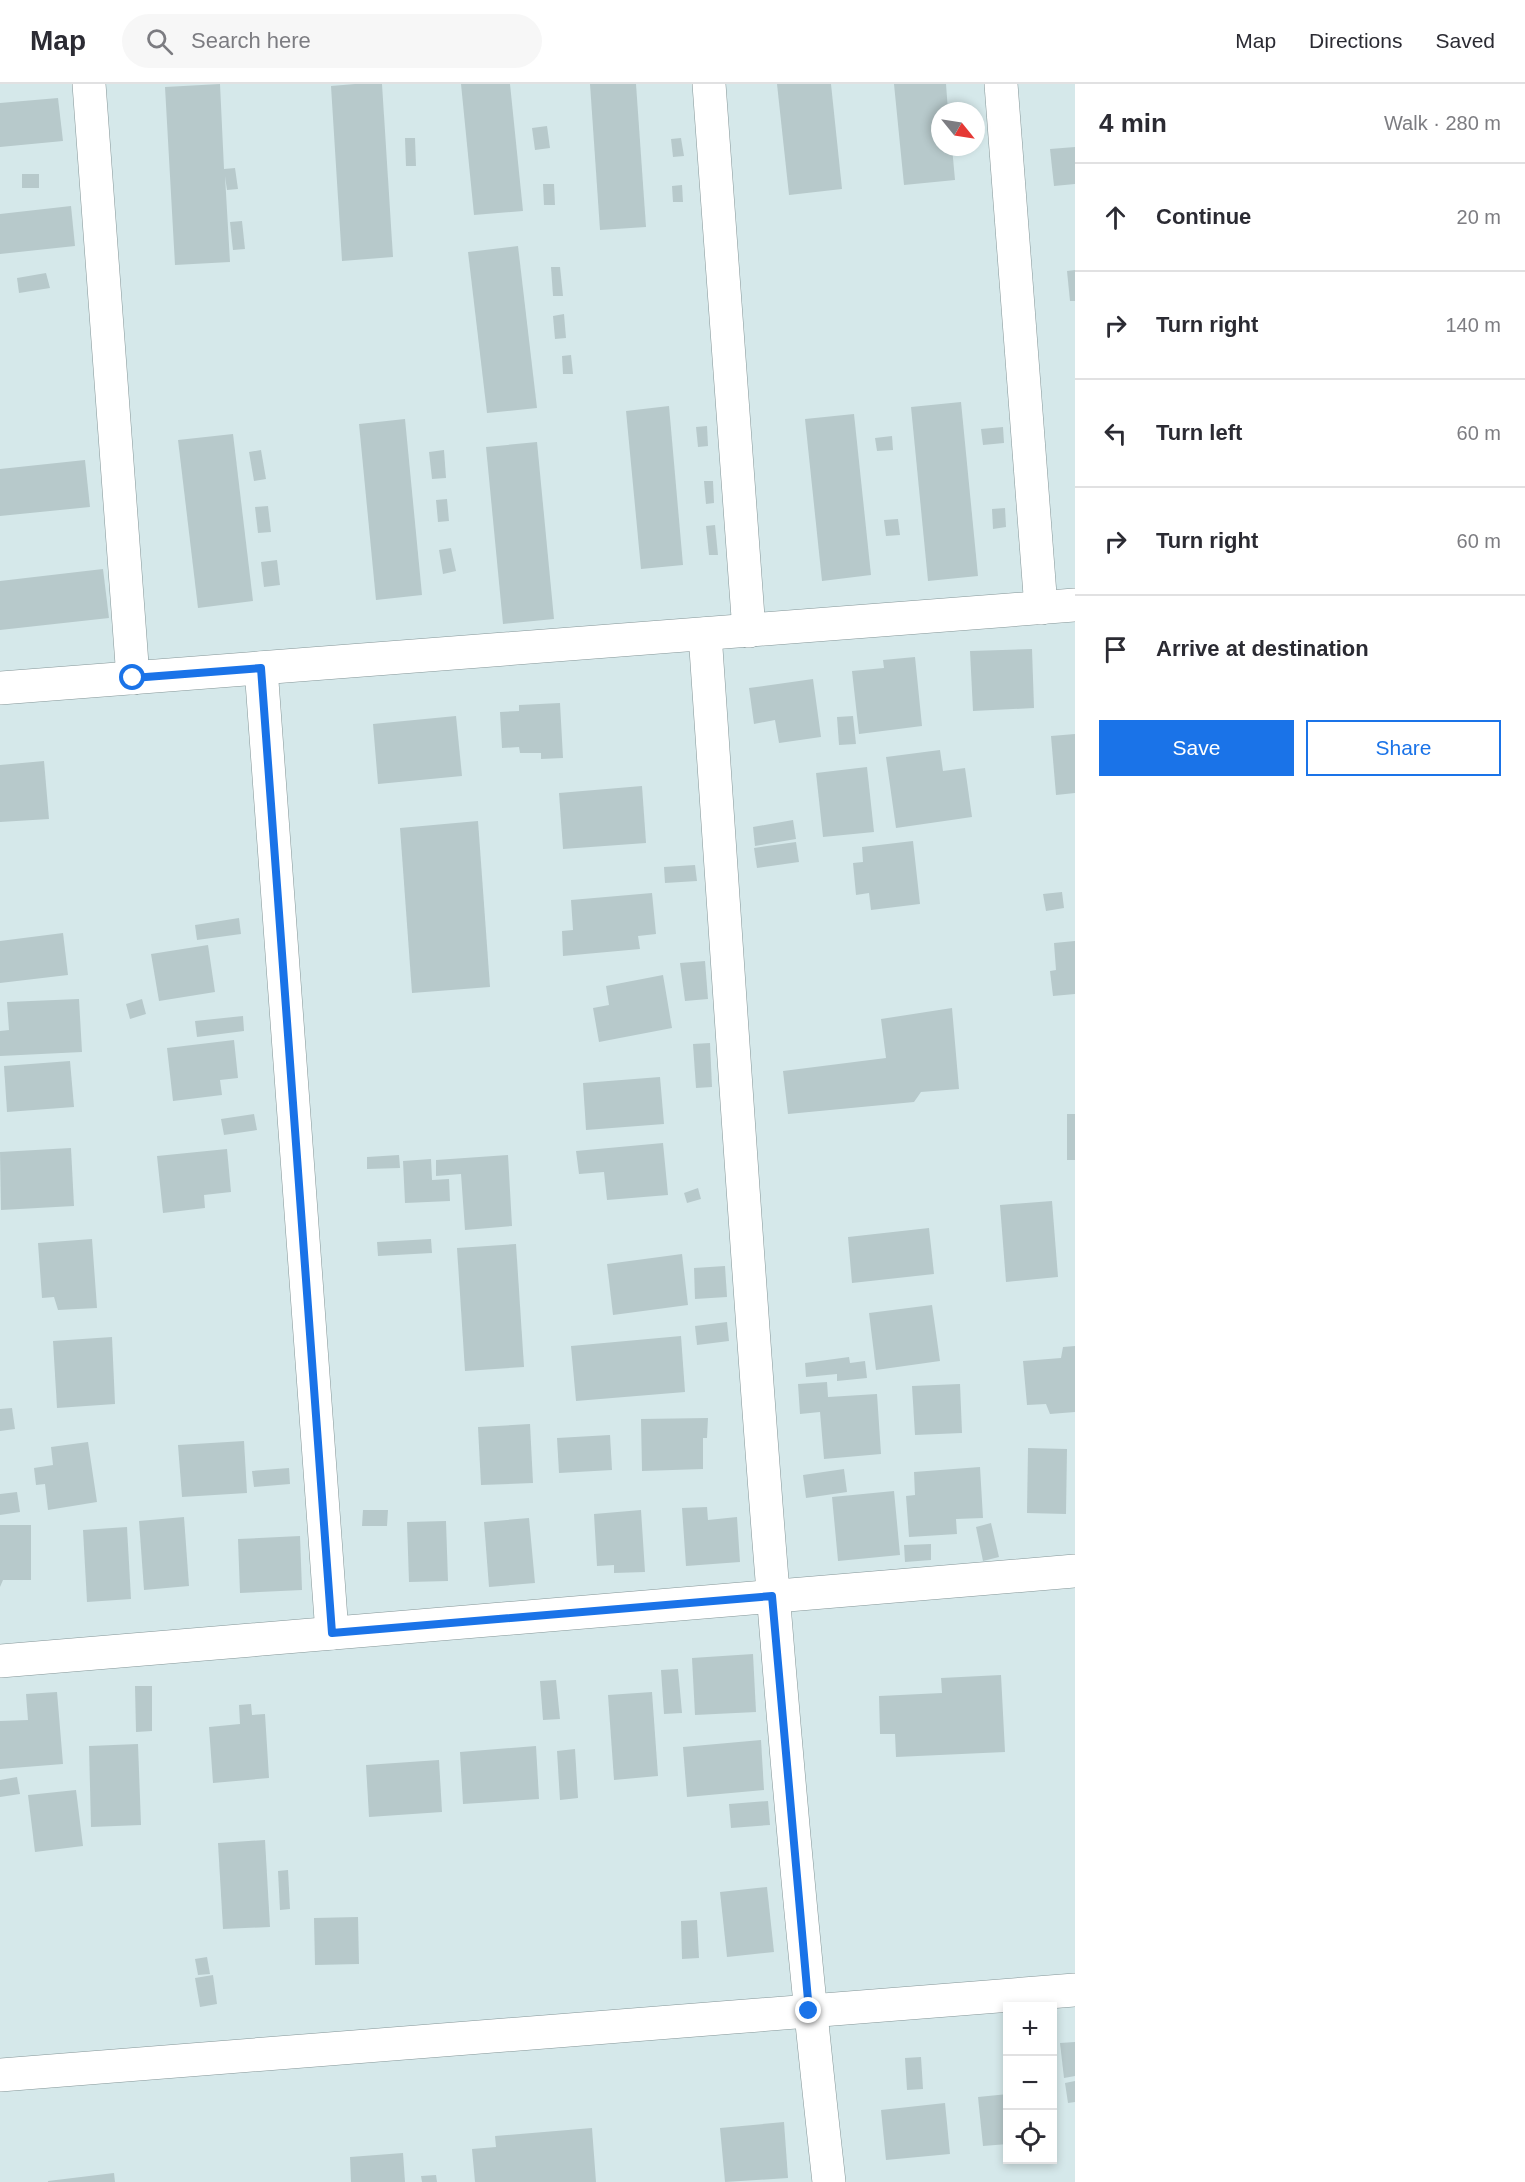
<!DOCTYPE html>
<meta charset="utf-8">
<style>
:root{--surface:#fff;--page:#f7f7f7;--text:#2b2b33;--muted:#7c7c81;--line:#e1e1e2;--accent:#1a73e8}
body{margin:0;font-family:Helvetica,sans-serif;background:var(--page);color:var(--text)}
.controls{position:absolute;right:18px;bottom:18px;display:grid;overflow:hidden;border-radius:0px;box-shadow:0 3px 9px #0003}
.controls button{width:54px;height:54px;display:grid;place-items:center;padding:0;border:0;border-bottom:2px solid var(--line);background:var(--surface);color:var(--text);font:30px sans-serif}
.compass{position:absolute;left:931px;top:18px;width:54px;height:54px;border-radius:50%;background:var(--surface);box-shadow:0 3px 9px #0003;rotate:120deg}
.stop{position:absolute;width:18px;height:18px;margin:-14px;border:4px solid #1a73e8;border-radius:50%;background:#fff}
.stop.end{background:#1a73e8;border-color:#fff;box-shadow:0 2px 6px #0008}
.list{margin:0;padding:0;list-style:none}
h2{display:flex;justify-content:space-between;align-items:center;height:78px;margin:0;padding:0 24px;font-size:26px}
h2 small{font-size:20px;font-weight:400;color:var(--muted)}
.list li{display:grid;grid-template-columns:39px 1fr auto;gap:18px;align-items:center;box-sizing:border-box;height:108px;padding:0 24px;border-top:2px solid var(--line)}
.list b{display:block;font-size:22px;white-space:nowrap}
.list em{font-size:20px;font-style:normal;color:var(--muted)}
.actions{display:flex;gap:12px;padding:18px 24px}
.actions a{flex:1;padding:14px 0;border:2px solid var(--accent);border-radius:0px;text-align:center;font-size:21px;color:var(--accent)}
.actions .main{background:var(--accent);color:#fff}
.icon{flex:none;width:33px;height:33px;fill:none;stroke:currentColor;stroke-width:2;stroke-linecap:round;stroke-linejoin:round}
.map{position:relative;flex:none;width:1075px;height:2098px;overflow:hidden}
header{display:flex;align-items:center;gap:36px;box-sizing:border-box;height:84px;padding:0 30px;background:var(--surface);border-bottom:2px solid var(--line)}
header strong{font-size:28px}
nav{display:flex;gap:33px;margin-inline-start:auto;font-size:21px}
.search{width:420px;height:54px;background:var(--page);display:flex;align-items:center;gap:15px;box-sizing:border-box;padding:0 21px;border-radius:33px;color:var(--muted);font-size:22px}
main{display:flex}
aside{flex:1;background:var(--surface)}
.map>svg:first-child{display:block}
.building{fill:#b7c9cb}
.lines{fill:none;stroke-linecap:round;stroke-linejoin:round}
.minor-casing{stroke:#849597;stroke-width:34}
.minor{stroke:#fff;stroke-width:33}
.route{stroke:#1a73e8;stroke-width:8}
</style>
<header>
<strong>Map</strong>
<div class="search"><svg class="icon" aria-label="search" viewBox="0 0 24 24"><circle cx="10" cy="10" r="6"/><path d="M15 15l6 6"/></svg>Search here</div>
<nav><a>Map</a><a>Directions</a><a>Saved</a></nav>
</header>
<main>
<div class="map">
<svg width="1075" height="2098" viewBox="0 0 1075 2098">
<rect width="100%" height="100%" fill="#d5e8ea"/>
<g class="building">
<path d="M 220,0 L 224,85 L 235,84 L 238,105 L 227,106 L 225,92 L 230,178 L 175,181 L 165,3 Z"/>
<path d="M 355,0 L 382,0 L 393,173 L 342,177 L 331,2 Z"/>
<path d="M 461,0 L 510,0 L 523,127 L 474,131 Z"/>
<path d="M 590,0 L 636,0 L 646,143 L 600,146 Z"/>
<path d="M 777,0 L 831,0 L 842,105 L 789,111 Z"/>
<path d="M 894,0 L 946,0 L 948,27 L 940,27 L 940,63 L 952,63 L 955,96 L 904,101 Z"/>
<path d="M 58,14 L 63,57 L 0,63 L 0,19 Z"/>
<path d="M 547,42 L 550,64 L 535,66 L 532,44 Z"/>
<path d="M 405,54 L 415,54 L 416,82 L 406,82 Z"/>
<path d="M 681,54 L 684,72 L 673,73 L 671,55 Z"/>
<path d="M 1075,63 L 1075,100 L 1054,102 L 1050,65 Z"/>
<rect x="22" y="90" width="17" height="14"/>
<path d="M 543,100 L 554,100 L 555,121 L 544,121 Z"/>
<path d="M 682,101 L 683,118 L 673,118 L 672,102 Z"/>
<path d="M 71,122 L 75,162 L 0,170 L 0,130 Z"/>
<path d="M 242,137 L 245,165 L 233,166 L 230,138 Z"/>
<path d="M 518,162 L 537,324 L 487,329 L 468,168 Z"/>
<path d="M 551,183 L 560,183 L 563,212 L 553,212 Z"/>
<path d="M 1075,186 L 1075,217 L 1070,217 L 1067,187 Z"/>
<path d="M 46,189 L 50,204 L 19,209 L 17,194 Z"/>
<path d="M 564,230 L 566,254 L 555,255 L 553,232 Z"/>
<path d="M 571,271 L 573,290 L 563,290 L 562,272 Z"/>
<path d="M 961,318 L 978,492 L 928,497 L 911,323 Z"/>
<path d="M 669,322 L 683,481 L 641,485 L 626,327 Z"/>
<path d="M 854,330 L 871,491 L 822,497 L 805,335 Z"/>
<path d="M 405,335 L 422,511 L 376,516 L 359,340 Z"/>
<path d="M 707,342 L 708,362 L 698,363 L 696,343 Z"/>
<path d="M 1003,343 L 1004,359 L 983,361 L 981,345 Z"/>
<path d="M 233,350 L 253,517 L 198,524 L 178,356 Z"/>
<path d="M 892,352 L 893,366 L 877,367 L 875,354 Z"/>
<path d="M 537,358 L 554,535 L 503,540 L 486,363 Z"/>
<path d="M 261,366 L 266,395 L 254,397 L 249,368 Z"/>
<path d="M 444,366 L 446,394 L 432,395 L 429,368 Z"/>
<path d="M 85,376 L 90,423 L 0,432 L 0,385 Z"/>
<path d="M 704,397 L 713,397 L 714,419 L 706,420 Z"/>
<path d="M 447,415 L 449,437 L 438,438 L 436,416 Z"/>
<path d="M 268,422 L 271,448 L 258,449 L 255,423 Z"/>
<path d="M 1005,424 L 1006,443 L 993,445 L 992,425 Z"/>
<path d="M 898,435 L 900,451 L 886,452 L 884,436 Z"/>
<path d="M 715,441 L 718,471 L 709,471 L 706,442 Z"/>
<path d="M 451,464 L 456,487 L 443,490 L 439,466 Z"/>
<path d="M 277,476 L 280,501 L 264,503 L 261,478 Z"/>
<path d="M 103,485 L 109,534 L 0,546 L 0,497 Z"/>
<path d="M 1032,565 L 1034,624 L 973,627 L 970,567 Z"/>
<path d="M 915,573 L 922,642 L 859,650 L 852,587 L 884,584 L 883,576 Z"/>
<path d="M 813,595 L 821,653 L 779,659 L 775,636 L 754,640 L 749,604 Z"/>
<path d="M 560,619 L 563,674 L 541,675 L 541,669 L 520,669 L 519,663 L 502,664 L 500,628 L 519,627 L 519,621 Z"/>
<path d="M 456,632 L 462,692 L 378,700 L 373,640 Z"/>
<path d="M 853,632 L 856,660 L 839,661 L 837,633 Z"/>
<path d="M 1075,650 L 1075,709 L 1056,711 L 1051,652 Z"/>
<path d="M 940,666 L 943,687 L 965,684 L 972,733 L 896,744 L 886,673 Z"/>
<path d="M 44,677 L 49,735 L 0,738 L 0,681 Z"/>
<path d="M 867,683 L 874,748 L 823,753 L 816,689 Z"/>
<path d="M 642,702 L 646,759 L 563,765 L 559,709 Z"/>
<path d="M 793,736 L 796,755 L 755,762 L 753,743 Z"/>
<path d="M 478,737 L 490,903 L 412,909 L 400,744 Z"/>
<path d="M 913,757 L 920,820 L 871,826 L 869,809 L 856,811 L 853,779 L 863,778 L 862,763 Z"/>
<path d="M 796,758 L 799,778 L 757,784 L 754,764 Z"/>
<path d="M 695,781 L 697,797 L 665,799 L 664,783 Z"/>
<path d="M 1062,808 L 1064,824 L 1046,827 L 1043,810 Z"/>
<path d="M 652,809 L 656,850 L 638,852 L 640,865 L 563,872 L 562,847 L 573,846 L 571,816 Z"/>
<path d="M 239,834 L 241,850 L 197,856 L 195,841 Z"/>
<path d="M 63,849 L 68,891 L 0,899 L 0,857 Z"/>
<path d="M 1075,857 L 1075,910 L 1053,912 L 1050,887 L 1056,886 L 1054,859 Z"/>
<path d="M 208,861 L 215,908 L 159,917 L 151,870 Z"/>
<path d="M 705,877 L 708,915 L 685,917 L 680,879 Z"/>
<path d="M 663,891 L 672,944 L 599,958 L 593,924 L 609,921 L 606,902 Z"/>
<path d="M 79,915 L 82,968 L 0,972 L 0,947 L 9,946 L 7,918 Z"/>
<path d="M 142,915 L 146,930 L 130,935 L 126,920 Z"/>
<path d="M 952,924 L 959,1005 L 921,1008 L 914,1018 L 788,1030 L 783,987 L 886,974 L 881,935 Z"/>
<path d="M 243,932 L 244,947 L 197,953 L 195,937 Z"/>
<path d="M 234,956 L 238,994 L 220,996 L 222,1011 L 173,1017 L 167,964 Z"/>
<path d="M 710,959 L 712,1003 L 696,1004 L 693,960 Z"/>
<path d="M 70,977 L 74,1023 L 7,1028 L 4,982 Z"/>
<path d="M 660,993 L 664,1040 L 586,1046 L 583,999 Z"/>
<path d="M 254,1030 L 257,1046 L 224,1051 L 221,1035 Z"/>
<rect x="1067" y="1030" width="8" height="46"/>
<path d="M 663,1059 L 668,1111 L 607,1116 L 604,1088 L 579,1090 L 576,1067 Z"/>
<path d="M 71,1064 L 74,1122 L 1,1126 L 0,1068 Z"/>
<path d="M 227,1065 L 231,1108 L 204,1111 L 205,1124 L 163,1129 L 157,1072 Z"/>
<path d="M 399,1071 L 400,1084 L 367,1085 L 367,1073 Z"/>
<path d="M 508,1071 L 512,1142 L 465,1146 L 461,1090 L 436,1092 L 436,1076 Z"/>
<path d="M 431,1075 L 432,1096 L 449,1095 L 450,1117 L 405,1119 L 403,1077 Z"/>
<path d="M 698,1104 L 701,1115 L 687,1119 L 684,1109 Z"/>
<path d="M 1052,1117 L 1058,1193 L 1006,1198 L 1000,1121 Z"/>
<path d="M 929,1144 L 934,1190 L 852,1199 L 848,1153 Z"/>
<path d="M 92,1155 L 97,1224 L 58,1226 L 54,1213 L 42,1214 L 38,1159 Z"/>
<path d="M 431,1155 L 432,1169 L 378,1172 L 377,1158 Z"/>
<path d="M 516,1160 L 524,1283 L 465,1287 L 457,1164 Z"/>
<path d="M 682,1170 L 688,1221 L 613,1231 L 607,1180 Z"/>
<path d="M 725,1182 L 727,1213 L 695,1215 L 694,1184 Z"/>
<path d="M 932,1221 L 940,1277 L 876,1286 L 869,1229 Z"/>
<path d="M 727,1238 L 729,1257 L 697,1261 L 695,1242 Z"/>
<path d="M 681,1252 L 685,1308 L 576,1317 L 571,1262 Z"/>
<path d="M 112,1253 L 115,1320 L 57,1324 L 53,1257 Z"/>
<path d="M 1075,1262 L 1075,1328 L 1050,1330 L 1046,1320 L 1027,1321 L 1023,1277 L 1061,1274 L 1063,1263 Z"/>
<path d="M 849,1273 L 850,1279 L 865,1277 L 867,1294 L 837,1297 L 837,1290 L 806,1293 L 805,1279 Z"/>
<path d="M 827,1298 L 828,1313 L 877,1310 L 881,1370 L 824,1375 L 820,1328 L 800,1330 L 798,1300 Z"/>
<path d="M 960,1300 L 962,1349 L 915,1351 L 912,1302 Z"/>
<path d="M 12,1324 L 15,1345 L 0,1347 L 0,1325 Z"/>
<path d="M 708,1334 L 707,1354 L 703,1354 L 703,1385 L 642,1387 L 641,1335 Z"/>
<path d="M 530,1340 L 533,1399 L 481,1401 L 478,1343 Z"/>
<path d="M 610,1351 L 612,1386 L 559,1389 L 557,1354 Z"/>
<path d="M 244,1357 L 247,1409 L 182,1413 L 178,1361 Z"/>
<path d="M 88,1358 L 97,1418 L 48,1426 L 45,1400 L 36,1401 L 34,1384 L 53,1381 L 51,1363 Z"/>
<path d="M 1028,1364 L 1067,1365 L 1066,1430 L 1027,1429 Z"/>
<path d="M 980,1383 L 983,1434 L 956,1435 L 957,1450 L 909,1453 L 906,1412 L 915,1411 L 914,1388 Z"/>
<path d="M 289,1384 L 290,1400 L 254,1403 L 252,1387 Z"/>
<path d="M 844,1385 L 847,1408 L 806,1414 L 803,1391 Z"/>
<path d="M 894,1407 L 900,1471 L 838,1477 L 832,1413 Z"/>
<path d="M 17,1408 L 20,1428 L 0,1431 L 0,1410 Z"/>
<path d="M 707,1423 L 708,1436 L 737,1433 L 740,1478 L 686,1482 L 682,1424 Z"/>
<path d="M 363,1426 L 388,1426 L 387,1442 L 362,1442 Z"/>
<path d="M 641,1426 L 645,1488 L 614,1489 L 614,1481 L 597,1482 L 594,1430 Z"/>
<path d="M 184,1433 L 189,1502 L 144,1506 L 139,1437 Z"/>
<path d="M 529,1434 L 535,1499 L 489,1503 L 484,1438 Z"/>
<path d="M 446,1437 L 448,1497 L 409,1498 L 407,1438 Z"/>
<path d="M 991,1439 L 999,1473 L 983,1477 L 976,1443 Z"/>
<path d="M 0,1441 L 31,1441 L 31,1496 L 3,1496 L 0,1503 Z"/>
<path d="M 127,1443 L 131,1515 L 87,1518 L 83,1446 Z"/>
<path d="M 300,1452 L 302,1506 L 240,1509 L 238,1455 Z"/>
<path d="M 931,1460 L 931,1476 L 905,1478 L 904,1461 Z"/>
<path d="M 753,1570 L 756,1628 L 695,1631 L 692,1574 Z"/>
<path d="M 678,1585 L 682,1629 L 664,1630 L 661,1586 Z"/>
<path d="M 1001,1591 L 1005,1668 L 896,1673 L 895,1650 L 880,1650 L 879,1612 L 942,1609 L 941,1594 Z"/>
<path d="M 556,1596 L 560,1635 L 543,1636 L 540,1597 Z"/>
<path d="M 135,1602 L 152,1602 L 152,1647 L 136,1648 Z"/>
<path d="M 57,1608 L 63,1680 L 0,1685 L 0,1637 L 28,1636 L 26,1610 Z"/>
<path d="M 652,1608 L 658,1692 L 614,1696 L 608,1611 Z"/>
<path d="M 251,1620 L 252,1631 L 265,1630 L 269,1694 L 213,1699 L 209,1643 L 240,1640 L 239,1621 Z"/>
<path d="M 761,1656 L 764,1706 L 687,1713 L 683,1663 Z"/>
<path d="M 138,1660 L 141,1741 L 91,1743 L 89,1662 Z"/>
<path d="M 536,1662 L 539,1715 L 463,1720 L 460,1668 Z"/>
<path d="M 575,1665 L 578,1714 L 560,1716 L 557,1667 Z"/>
<path d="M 439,1676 L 442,1728 L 369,1733 L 366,1681 Z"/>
<path d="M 17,1693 L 20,1710 L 0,1713 L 0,1696 Z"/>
<path d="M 76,1706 L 83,1762 L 35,1768 L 28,1711 Z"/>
<path d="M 768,1717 L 770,1741 L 731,1744 L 729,1720 Z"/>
<path d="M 265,1756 L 270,1843 L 223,1845 L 218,1759 Z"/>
<path d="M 288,1786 L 290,1825 L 280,1826 L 278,1787 Z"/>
<path d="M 767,1803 L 774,1868 L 727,1873 L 720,1808 Z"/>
<path d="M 358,1833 L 359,1880 L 315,1881 L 314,1834 Z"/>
<path d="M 697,1836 L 699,1874 L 682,1875 L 681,1837 Z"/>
<path d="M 207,1873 L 210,1890 L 198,1891 L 195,1875 Z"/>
<path d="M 213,1891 L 217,1920 L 200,1923 L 195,1894 Z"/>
<path d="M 1075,1958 L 1075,1992 L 1064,1994 L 1060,1959 Z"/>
<path d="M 921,1973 L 923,2005 L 907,2006 L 905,1974 Z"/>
<path d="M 1075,1997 L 1075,2018 L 1068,2019 L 1065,1999 Z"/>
<path d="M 1008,2010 L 1008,2060 L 983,2062 L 978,2013 Z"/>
<path d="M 945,2019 L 950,2070 L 886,2076 L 881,2026 Z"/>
<path d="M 784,2038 L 788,2094 L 725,2098 L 720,2044 Z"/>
<path d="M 592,2044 L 596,2098 L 475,2098 L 472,2065 L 496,2063 L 495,2052 Z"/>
<path d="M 403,2069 L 405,2098 L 351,2098 L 350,2073 Z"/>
<path d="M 114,2089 L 115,2098 L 48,2098 L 48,2097 Z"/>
<path d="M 436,2091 L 437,2098 L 422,2098 L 421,2092 Z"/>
</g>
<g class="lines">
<defs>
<g id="minor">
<path d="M 89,0 L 133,594"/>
<path d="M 709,0 L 749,547"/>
<path d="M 1001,0 L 1041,524"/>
<path d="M 705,550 C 741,1066 771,1583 829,2098"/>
<path d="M 261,584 L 332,1549"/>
<path d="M 0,604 L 1075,521"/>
<path d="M 0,1577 L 1075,1487"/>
<path d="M 0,1991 L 1075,1906"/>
</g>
</defs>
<use href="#minor" class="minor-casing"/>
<use href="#minor" class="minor"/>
</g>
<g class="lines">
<path class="route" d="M 133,594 L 261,584 L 332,1549 L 772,1512 L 809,1927"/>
</g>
</svg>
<div class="controls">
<button>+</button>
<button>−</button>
<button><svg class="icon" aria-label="locate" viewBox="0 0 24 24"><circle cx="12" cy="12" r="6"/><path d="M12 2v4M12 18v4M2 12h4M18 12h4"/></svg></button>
</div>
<svg class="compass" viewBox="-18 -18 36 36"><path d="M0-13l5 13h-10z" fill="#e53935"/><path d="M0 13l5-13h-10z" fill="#7c7c81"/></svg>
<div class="stop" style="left:133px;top:594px"></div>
<div class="stop end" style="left:809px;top:1927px"></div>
</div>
<aside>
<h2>4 min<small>Walk · 280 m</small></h2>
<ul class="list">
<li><svg class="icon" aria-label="ahead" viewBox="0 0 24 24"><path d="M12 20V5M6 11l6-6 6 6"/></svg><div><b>Continue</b></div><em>20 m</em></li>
<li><svg class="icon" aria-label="right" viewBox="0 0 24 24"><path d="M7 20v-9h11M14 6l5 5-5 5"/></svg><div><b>Turn right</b></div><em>140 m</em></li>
<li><svg class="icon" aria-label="left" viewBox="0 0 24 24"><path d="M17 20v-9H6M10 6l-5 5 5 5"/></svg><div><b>Turn left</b></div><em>60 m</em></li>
<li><svg class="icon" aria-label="right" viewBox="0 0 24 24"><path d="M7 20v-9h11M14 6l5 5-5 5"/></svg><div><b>Turn right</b></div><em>60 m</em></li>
<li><svg class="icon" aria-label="arrive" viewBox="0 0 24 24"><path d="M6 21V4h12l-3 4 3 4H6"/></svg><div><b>Arrive at destination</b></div></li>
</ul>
<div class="actions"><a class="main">Save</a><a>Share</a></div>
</aside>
</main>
